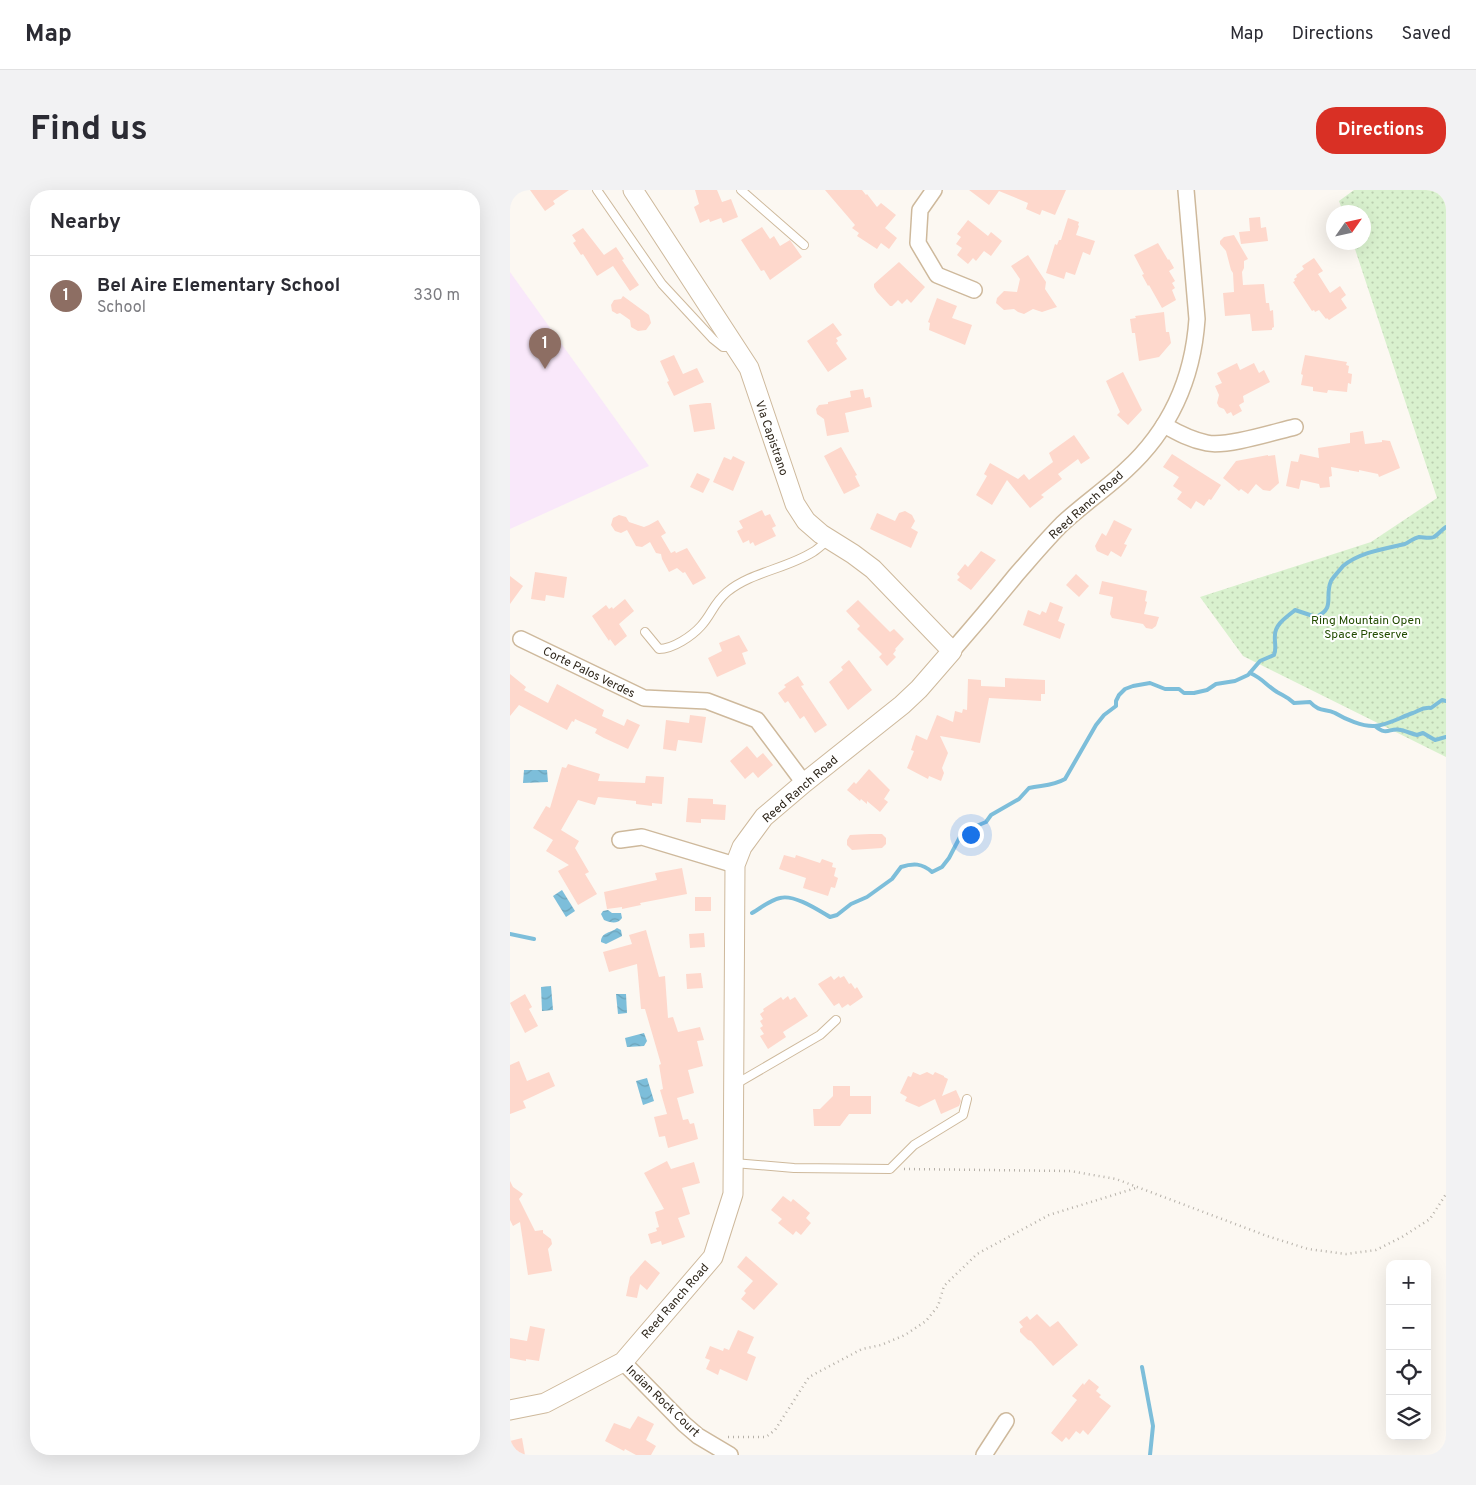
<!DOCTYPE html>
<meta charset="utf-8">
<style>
:root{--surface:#fff;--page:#f2f2f3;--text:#2b2b33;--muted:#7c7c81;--line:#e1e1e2;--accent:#d93025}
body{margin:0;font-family:Overpass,sans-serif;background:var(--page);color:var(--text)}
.controls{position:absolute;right:15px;bottom:15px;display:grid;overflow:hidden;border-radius:10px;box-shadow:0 5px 20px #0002}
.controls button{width:45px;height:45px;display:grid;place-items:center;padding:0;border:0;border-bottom:1px solid var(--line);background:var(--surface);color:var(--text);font:25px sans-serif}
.compass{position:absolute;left:816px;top:15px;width:45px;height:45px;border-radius:50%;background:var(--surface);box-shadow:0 5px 20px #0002;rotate:56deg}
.you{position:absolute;left:460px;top:644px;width:18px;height:18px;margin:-12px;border:4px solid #fff;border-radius:50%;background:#1a73e8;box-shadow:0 0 0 8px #1a73e833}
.badge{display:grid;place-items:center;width:32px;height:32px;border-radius:50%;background:var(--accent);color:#fff;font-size:16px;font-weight:700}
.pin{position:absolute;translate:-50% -41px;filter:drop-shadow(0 1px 2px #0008)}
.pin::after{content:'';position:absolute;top:26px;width:18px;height:15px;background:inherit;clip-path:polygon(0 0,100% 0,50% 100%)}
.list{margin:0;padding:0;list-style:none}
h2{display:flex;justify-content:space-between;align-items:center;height:65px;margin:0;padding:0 20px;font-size:21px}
h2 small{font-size:16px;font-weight:400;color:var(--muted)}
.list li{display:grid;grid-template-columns:32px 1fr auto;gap:15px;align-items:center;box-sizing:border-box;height:80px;padding:0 20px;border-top:1px solid var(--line)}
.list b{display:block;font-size:19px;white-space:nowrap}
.list p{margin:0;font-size:16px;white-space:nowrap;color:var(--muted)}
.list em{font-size:16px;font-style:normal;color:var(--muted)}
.icon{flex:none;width:28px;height:28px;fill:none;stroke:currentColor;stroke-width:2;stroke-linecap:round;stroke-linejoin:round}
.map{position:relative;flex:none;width:936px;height:1265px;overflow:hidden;border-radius:20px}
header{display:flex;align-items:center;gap:30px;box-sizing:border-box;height:70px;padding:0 25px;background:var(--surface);border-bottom:1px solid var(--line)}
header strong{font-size:24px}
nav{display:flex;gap:28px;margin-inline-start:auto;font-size:18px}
.intro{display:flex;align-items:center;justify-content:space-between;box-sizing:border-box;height:120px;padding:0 30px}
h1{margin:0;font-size:35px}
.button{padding:12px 22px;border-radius:20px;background:var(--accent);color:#fff;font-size:18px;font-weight:700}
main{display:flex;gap:30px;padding:0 30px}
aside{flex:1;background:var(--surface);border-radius:20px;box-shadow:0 5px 20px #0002}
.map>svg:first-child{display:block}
.education{fill:#f9e8fa}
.park{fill:url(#park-dots)}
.water{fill:url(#water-waves)}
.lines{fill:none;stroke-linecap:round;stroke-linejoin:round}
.stream{stroke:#7dbeda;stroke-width:4}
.building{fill:#fed8cc}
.service-casing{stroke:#ceb99c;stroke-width:10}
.minor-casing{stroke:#ceb99c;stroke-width:18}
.tertiary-casing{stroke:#ceb99c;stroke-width:21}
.path{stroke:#b6b1a9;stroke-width:2.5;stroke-dasharray:1 4;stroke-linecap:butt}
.service{stroke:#fff;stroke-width:8}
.minor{stroke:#fff;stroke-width:15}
.tertiary{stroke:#fff;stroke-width:19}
.labels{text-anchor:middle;stroke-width:4;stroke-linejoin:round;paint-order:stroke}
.street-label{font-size:12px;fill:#2d251a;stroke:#fff}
.park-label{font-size:12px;fill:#224b01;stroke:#fff}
</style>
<header>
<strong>Map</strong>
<nav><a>Map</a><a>Directions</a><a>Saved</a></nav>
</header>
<div class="intro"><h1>Find us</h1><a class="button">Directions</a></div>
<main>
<aside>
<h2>Nearby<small></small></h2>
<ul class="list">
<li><span class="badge" style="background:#8d6e63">1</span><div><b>Bel Aire Elementary School</b><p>School</p></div><em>330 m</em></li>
</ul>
</aside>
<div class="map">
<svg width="936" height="1265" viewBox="0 0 936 1265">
<defs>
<pattern id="park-dots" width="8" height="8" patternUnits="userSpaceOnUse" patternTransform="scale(1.25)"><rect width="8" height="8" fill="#d9f1ce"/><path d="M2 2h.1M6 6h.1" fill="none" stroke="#bbceb0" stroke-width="1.8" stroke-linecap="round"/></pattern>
<pattern id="water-waves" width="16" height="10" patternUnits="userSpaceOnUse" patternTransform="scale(1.25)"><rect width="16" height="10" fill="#7dbeda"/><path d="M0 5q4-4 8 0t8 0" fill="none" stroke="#6ca3ba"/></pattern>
</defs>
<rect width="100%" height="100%" fill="#fcf8f2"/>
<path class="education" d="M 0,82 L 139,276 L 0,339 Z"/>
<path class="park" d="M 844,0 L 936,0 L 936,567 L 733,466 L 690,407 L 861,352 L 927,308 L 843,53 L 854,52 L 854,22 L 833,22 L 829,11 Z"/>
<g class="water">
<path d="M 14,580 L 37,580 L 38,592 L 13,593 Z"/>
<path d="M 52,700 L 65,721 L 56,727 L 43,706 Z"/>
<path d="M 98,720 L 102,723 L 111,723 L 112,728 C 108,734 101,733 94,730 L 91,724 L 93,721 Z"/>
<path d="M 107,738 L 111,740 L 112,746 L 96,754 L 91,752 C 91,742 101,743 107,738 Z"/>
<path d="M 41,796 L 43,820 L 32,821 L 31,797 Z"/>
<path d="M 106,804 L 116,804 L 117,823 L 108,824 Z"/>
<path d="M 134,843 L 137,851 L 134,856 L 117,857 L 115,848 Z"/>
<path d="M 137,888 L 144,911 L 133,915 L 126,891 Z"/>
</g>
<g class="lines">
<g class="stream">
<path d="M 740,483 C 752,488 756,495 767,502 C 774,506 778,507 784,513 L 800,512 C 810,523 815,518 825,523 C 835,529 853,537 865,536 C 878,535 891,527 903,523 C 910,520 913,517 921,518 L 932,510 L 936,511"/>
<path d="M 865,536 C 878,547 879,537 891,540 C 896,541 902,544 907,545 L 913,543 L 925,550 L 936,547"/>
<path d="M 242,723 C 251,718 260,710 270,708 C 284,704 308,720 320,727 L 327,725 L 341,714 L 357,707 L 382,689 L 391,677 C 403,673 412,673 422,682 L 432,677 L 439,668 L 451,645 L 459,639 L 476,632 L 481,625 L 509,609 L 519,598 C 532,595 543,596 555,589 L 586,535 L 594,525 L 606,516 L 606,511 L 609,505 L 615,499 L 623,496 L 640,493 L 655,499 L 669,499 L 674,503 L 684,503 L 697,500 L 706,494 L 725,491 L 738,485 L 750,471 L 764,465 C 767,458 764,452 765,445 C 765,434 777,427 785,420 L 806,427 C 826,418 814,407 821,391 C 823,387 830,380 833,376 C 850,362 874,359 895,354 C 900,352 903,348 909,347 C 914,347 919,349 924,347 C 929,344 931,340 936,337"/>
<path d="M 0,744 L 24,749"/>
<path d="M 632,1177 L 643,1236 L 640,1265"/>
<path d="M 935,1265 L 936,1264"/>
</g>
</g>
<g class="building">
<path d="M 20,0 L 59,0 L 43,11 L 45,14 L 35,21 Z"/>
<path d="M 185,0 L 207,0 L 212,12 L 221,9 L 228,27 L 213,33 L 211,28 L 200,32 L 199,29 L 190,33 L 184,17 L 189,14 Z"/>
<path d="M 315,0 L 352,0 L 356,5 L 357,4 L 367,17 L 371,13 L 386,25 L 375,38 L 387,48 L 379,59 L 371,53 L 367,59 L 347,46 L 349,43 L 342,38 L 345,35 Z"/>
<path d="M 459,0 L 556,0 L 545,25 L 532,20 L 530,25 L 516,19 L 518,13 L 489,1 L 479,15 Z"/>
<path d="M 750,27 L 751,38 L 756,37 L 758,51 L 731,54 L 729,42 L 740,41 L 739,28 Z"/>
<path d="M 558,28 L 569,32 L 568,35 L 569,36 L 566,45 L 585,51 L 580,65 L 573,62 L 565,85 L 556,82 L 554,89 L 536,83 L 545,54 L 547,55 L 549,50 L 551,50 Z"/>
<path d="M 458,30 L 478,46 L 481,42 L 492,51 L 481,66 L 474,61 L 466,71 L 463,68 L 458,74 L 447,65 L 452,58 L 446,54 L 451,47 L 447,44 Z"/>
<path d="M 252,37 L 260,49 L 264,46 L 270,56 L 280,50 L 292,67 L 260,90 L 254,80 L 251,81 L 231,50 Z"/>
<path d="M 73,38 L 94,65 L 106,57 L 114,69 L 112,70 L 129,95 L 120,101 L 103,76 L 87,86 L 73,64 L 71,65 L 63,53 L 66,51 L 62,45 Z"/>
<path d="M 724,45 L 738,69 L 734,71 L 734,78 L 732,82 L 733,95 L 754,94 L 756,113 L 759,113 L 760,121 L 763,120 L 764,137 L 762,138 L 762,140 L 742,141 L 740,124 L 715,126 L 713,103 L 724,102 L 723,83 L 721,80 L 716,61 L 710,54 L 710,51 L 714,47 Z"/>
<path d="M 648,53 L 658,70 L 659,69 L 664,78 L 659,81 L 665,91 L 662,93 L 665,98 L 662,100 L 666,110 L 652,118 L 639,95 L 638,96 L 632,85 L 634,84 L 624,65 Z"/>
<path d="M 518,65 L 536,92 L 535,99 L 547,117 L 532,122 L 523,119 L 514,124 L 508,122 L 504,119 L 494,120 L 486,113 L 487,108 L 494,101 L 507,102 L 510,89 L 501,76 Z"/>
<path d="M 804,68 L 813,81 L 808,84 L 820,103 L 830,96 L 836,105 L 831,109 L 837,118 L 819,130 L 817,128 L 816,129 L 809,120 L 805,122 L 804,120 L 802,121 L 783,92 L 785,91 L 784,89 L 787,87 L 786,85 L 794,79 L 792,76 Z"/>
<path d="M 389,72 L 415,97 L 401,113 L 397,109 L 392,114 L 388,110 L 382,116 L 380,116 L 367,102 L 364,97 L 364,94 Z"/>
<path d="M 113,106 L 139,125 L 141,133 L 136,140 L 128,141 L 121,137 L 120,130 L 110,123 L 107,124 L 102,121 L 101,115 L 104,110 L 111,109 Z"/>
<path d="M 427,108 L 447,116 L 442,128 L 462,135 L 455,155 L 419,140 L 420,133 L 418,132 Z"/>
<path d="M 654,122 L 656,142 L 659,142 L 661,153 L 649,167 L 629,171 L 625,143 L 622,143 L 620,129 L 626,128 L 625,126 Z"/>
<path d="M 323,133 L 332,145 L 326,148 L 328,151 L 326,153 L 337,169 L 318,182 L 297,151 Z"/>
<path d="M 164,165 L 173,184 L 187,178 L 194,192 L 164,206 L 157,192 L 159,191 L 150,171 Z"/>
<path d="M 795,165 L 837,172 L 836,175 L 839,176 L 838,183 L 842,184 L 841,194 L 838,193 L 837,202 L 818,200 L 817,203 L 803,201 L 803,197 L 791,195 L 793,185 L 791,184 Z"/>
<path d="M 727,173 L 730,180 L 744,173 L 749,183 L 754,180 L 760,192 L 733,206 L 734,212 L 729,215 L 732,221 L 723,226 L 721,222 L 717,224 L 714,219 L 709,217 L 707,213 L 709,205 L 705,196 L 712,193 L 707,183 Z"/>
<path d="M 613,182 L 632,220 L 618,235 L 607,225 L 610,222 L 596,191 Z"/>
<path d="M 353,199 L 355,208 L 360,207 L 362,217 L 335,223 L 339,242 L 317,246 L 314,229 L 307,224 L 306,219 L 309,215 L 318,214 L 318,212 L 341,207 L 340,201 Z"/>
<path d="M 196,213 L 201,213 L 205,239 L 184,242 L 179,215 Z"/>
<path d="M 853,241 L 855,254 L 872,252 L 872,250 L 880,251 L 890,278 L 869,287 L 868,284 L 849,280 L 849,282 L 821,277 L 822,286 L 819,287 L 820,297 L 810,298 L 809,294 L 791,290 L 789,299 L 776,296 L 781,271 L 788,272 L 790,264 L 809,268 L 808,258 L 840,253 L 840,243 Z"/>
<path d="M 564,245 L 580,268 L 571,274 L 568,269 L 548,284 L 552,289 L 531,305 L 534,307 L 520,318 L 497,290 L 482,315 L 466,305 L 477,286 L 474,284 L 480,273 L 508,289 L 514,284 L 519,290 L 543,272 L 539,263 Z"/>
<path d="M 331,257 L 347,285 L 345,286 L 350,296 L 334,304 L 314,266 Z"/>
<path d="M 662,264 L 711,295 L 701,310 L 699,309 L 694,316 L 686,311 L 681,319 L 667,309 L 672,302 L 663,296 L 669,287 L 653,277 Z"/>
<path d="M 758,265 L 758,266 L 765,265 L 769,293 L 760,301 L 753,300 L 746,294 L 738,304 L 731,299 L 729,301 L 713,288 L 726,271 Z"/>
<path d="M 223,266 L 235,272 L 223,301 L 203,292 L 214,267 L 221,270 Z"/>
<path d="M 187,283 L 200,289 L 193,303 L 180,297 Z"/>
<path d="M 252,320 L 255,326 L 260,324 L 266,336 L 262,338 L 266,346 L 245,356 L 243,352 L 240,354 L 239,350 L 233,353 L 227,341 L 233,338 L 229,331 Z"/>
<path d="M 395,321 L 402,325 L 405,331 L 401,338 L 408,342 L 401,358 L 360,339 L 367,323 L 385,331 L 389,323 Z"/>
<path d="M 109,325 L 116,327 L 119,332 L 134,337 L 139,335 L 148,330 L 156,343 L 151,346 L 161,363 L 165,361 L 166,363 L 177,358 L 196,388 L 183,395 L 175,382 L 173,383 L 167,378 L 159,382 L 152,369 L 151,364 L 146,363 L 140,352 L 132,357 L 126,356 L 117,340 L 111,343 L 105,341 L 101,335 L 103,328 Z"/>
<path d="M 604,330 L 622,339 L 614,354 L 617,355 L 611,367 L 601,361 L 598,366 L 587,361 L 585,356 L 592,343 L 596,346 Z"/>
<path d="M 471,361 L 486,370 L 461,400 L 447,390 L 450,387 L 447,384 L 455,374 L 458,377 Z"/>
<path d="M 25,382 L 57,387 L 54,408 L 36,405 L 35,411 L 21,409 Z"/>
<path d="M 566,384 L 579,396 L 569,407 L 556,395 Z"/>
<path d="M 0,386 L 13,396 L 0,414 Z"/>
<path d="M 592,391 L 637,401 L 635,411 L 637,412 L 634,424 L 649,427 L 646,436 L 642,439 L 636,438 L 633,434 L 602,428 L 600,424 L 603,407 L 589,404 Z"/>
<path d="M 115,409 L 124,421 L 109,434 L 117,446 L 105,456 L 100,449 L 99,451 L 82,426 L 96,415 L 99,419 L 102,417 L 103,419 Z"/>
<path d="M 348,410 L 380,442 L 384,439 L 394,449 L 385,459 L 386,460 L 383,464 L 386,467 L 377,476 L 369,467 L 372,464 L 347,439 L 350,436 L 336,421 Z"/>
<path d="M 540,412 L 553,417 L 548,431 L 555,434 L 550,449 L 513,435 L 518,420 L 530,425 L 532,421 L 536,423 Z"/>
<path d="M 229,445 L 238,461 L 232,463 L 236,474 L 207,487 L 198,468 L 212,461 L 209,453 Z"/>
<path d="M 339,470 L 362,500 L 338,520 L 319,492 L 333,480 L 331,477 Z"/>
<path d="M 0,484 L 16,497 L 14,500 L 38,513 L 47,494 L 94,520 L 92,526 L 114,536 L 117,529 L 130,535 L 118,559 L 94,548 L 85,543 L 87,539 L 65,529 L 64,532 L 62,531 L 57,540 L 9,515 L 0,526 Z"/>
<path d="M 288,486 L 294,495 L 291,496 L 317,535 L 305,543 L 294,526 L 290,529 L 278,511 L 275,513 L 268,503 L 276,497 L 274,495 Z"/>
<path d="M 495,488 L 535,490 L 535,504 L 531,504 L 531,511 L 479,508 L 470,553 L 430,546 L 438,563 L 432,578 L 434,583 L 431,591 L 419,586 L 418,589 L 397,578 L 404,561 L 401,560 L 406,545 L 417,550 L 427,525 L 443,532 L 445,521 L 452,523 L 453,519 L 457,520 L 458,489 L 471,490 L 471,496 L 495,497 Z"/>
<path d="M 180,525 L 196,527 L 192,553 L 168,550 L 166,561 L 153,559 L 156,530 L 179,533 Z"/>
<path d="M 237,556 L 247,568 L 253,563 L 263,575 L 248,588 L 243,582 L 235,589 L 220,571 Z"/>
<path d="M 58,574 L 90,584 L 88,591 L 135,593 L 136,586 L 154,587 L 152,614 L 142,613 L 142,616 L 126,614 L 126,611 L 88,607 L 85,615 L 68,610 L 51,640 L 69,651 L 65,658 L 79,682 L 75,684 L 87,704 L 68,715 L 48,681 L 59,675 L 36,661 L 43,650 L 23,638 L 36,616 L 40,618 L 52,577 L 56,578 Z"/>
<path d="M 359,579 L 380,600 L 374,609 L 378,612 L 370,622 L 357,611 L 357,614 L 351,609 L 350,611 L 337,600 L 344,592 L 346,594 Z"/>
<path d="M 178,608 L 203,609 L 203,614 L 216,615 L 215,630 L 191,629 L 191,633 L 176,632 Z"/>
<path d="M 360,644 L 372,644 L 376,648 L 376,654 L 372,658 L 342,660 L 337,655 L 337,650 L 340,645 Z"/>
<path d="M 274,665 L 285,668 L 286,665 L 310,673 L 312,669 L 323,673 L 322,677 L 326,678 L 324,686 L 328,688 L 325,698 L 321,697 L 318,706 L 293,698 L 296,688 L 269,679 Z"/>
<path d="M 172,678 L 177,704 L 130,713 L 131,715 L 112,719 L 112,717 L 97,719 L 94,702 L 147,690 L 145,683 Z"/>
<rect x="185" y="707" width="16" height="14"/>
<path d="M 136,740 L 149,787 L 155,786 L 158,828 L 163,827 L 168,842 L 190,837 L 194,850 L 187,851 L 193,876 L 178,880 L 184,903 L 167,908 L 173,930 L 178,929 L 180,934 L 184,933 L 188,949 L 158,958 L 155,946 L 149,947 L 144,927 L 157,924 L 150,900 L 153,899 L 149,875 L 151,874 L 135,819 L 131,819 L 127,774 L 99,782 L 93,762 L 122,754 L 119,745 Z"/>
<path d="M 194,743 L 195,757 L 180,758 L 179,744 Z"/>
<path d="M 191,783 L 193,798 L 177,799 L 176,784 Z"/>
<path d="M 321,786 L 324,790 L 329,786 L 330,788 L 334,786 L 339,794 L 341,793 L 345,799 L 347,797 L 353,807 L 340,816 L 338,814 L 332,818 L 329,813 L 324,816 L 308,794 Z"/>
<path d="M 15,804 L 22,817 L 19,819 L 28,836 L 15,843 L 0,813 Z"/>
<path d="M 278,806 L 280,810 L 285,807 L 298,826 L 273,842 L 276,847 L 258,859 L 250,846 L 254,844 L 250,838 L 253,836 L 250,831 L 253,829 L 250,824 L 254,821 L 253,819 L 271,807 L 273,810 Z"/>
<path d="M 9,871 L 17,891 L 39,882 L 45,896 L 13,911 L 16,918 L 0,924 L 0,875 Z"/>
<path d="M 403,882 L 410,885 L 417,882 L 423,885 L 425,882 L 434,886 L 434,887 L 438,889 L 432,906 L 446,900 L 451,911 L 449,916 L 431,924 L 425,909 L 409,917 L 395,911 L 397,907 L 390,903 L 398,886 L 401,887 Z"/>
<path d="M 323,896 L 340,896 L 340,906 L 361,906 L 361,924 L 339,924 L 330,936 L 304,936 L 303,919 L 310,919 L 323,906 Z"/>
<path d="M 157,971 L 161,979 L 184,972 L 190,993 L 172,998 L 180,1024 L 168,1028 L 175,1047 L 152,1055 L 151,1051 L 141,1054 L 138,1044 L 147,1041 L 146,1038 L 149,1037 L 145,1022 L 154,1019 L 134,983 Z"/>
<path d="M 0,991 L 3,997 L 13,1004 L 9,1009 L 25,1041 L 33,1040 L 33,1043 L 41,1049 L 42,1054 L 38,1059 L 42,1081 L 18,1085 L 10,1032 L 3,1036 L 0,1030 Z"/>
<path d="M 273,1006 L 281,1012 L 283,1009 L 300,1023 L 296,1028 L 301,1033 L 291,1045 L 286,1041 L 283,1045 L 268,1033 L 272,1029 L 261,1020 Z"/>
<path d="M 236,1066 L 268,1094 L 244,1120 L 231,1109 L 236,1103 L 234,1101 L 243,1091 L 227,1077 Z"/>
<path d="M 135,1070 L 150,1083 L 137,1100 L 130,1094 L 127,1108 L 116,1106 L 120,1087 Z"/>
<path d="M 527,1124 L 540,1137 L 548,1131 L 568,1155 L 543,1176 L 521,1151 L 518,1150 L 510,1142 L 510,1139 L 513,1137 L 509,1132 L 517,1126 L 520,1130 Z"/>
<path d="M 20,1136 L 35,1139 L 29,1171 L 16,1169 L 16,1171 L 0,1168 L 0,1148 L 17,1151 Z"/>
<path d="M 228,1140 L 244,1147 L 237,1163 L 246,1167 L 237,1191 L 210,1179 L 208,1185 L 196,1179 L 200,1170 L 195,1168 L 200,1156 L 213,1161 L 214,1158 L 219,1160 Z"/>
<path d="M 579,1189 L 589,1197 L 586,1201 L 591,1205 L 589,1207 L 601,1216 L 578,1245 L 573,1240 L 570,1244 L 566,1241 L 559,1250 L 556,1247 L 552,1252 L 541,1243 L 567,1210 L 562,1206 L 573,1193 L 574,1195 Z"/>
<path d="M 128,1226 L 144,1234 L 136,1250 L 146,1256 L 141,1265 L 126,1265 L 115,1259 L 114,1261 L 95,1251 L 104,1233 L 120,1239 Z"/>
<path d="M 12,1248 L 15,1265 L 0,1265 L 0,1251 Z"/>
</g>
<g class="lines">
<defs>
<g id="service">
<path d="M 87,0 L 152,94 L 203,149 L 213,157 L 224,157"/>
<path d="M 231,0 L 294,55"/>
<path d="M 135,442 L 149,459 C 163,459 182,446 191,436 C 202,424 203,414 217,402 C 241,382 276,379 303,362 C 308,359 313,354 318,350"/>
<path d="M 226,894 L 310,845 L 326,830"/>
<path d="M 224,973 L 284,978 L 380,979 L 404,955 L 453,925 L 457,909"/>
</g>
<g id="minor">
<path d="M 424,0 L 410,20 L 408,53 L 427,85 L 464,100"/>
<path d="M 654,235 C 668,243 681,250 697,253 C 717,257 764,242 785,237"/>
<path d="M 11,449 L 134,508 L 197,511 L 247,530 L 294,593"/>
<path d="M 442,461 C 464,436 485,411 506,385 C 521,368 536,350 552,334 C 572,315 596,299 616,280 C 661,239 683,188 687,129 L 676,0"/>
<path d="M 110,650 L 132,647 L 225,675"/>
<path d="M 113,1172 L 174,1234 L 188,1246 L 220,1265"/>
<path d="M 474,1265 L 496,1231"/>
</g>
<path id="tertiary" d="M 0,1220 L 35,1213 L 113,1172 L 203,1067 L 223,1004 L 225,675 L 232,657 L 254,627 L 294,593 L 392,515 L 409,499 L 442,461 L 363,379 L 343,364 L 311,344 L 296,331 L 285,314 L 239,178 L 123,0"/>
</defs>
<use href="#service" class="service-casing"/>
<use href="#minor" class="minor-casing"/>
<use href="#tertiary" class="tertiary-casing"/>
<g class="path">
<path d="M 394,979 L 560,981 L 606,989 L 757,1046 L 798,1059 L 836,1064 L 866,1060 L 892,1047 L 920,1029 L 936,1004"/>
<path d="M 218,1247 L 256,1247 L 265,1240 L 299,1187 L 352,1159 L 371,1155 L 395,1145 L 416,1131 L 428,1116 L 434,1096 L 467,1064 L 539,1025 L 626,998"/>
</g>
<use href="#service" class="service"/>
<use href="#minor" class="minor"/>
<use href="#tertiary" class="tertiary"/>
</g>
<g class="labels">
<g class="street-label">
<text transform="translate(262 248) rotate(71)" y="4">Via Capistrano</text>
<text transform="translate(576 315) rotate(-42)" y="4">Reed Ranch Road</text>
<text transform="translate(79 482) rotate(26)" y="4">Corte Palos Verdes</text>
<text transform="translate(290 599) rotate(-41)" y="4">Reed Ranch Road</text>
<text transform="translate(165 1111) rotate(-49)" y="4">Reed Ranch Road</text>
<text transform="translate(153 1211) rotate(44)" y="4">Indian Rock Court</text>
</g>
<g class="park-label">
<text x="856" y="434">Ring Mountain Open<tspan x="856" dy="14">Space Preserve</tspan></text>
</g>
</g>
</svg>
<div class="controls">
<button>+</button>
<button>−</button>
<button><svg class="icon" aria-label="locate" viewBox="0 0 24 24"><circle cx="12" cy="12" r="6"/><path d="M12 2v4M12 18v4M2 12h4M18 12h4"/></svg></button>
<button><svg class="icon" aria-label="layers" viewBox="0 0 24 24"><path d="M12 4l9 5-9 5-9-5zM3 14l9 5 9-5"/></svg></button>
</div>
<svg class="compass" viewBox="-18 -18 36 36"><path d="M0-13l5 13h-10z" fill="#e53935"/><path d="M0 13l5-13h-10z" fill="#7c7c81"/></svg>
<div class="you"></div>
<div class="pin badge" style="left:35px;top:179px;background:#8d6e63">1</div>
</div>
</main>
